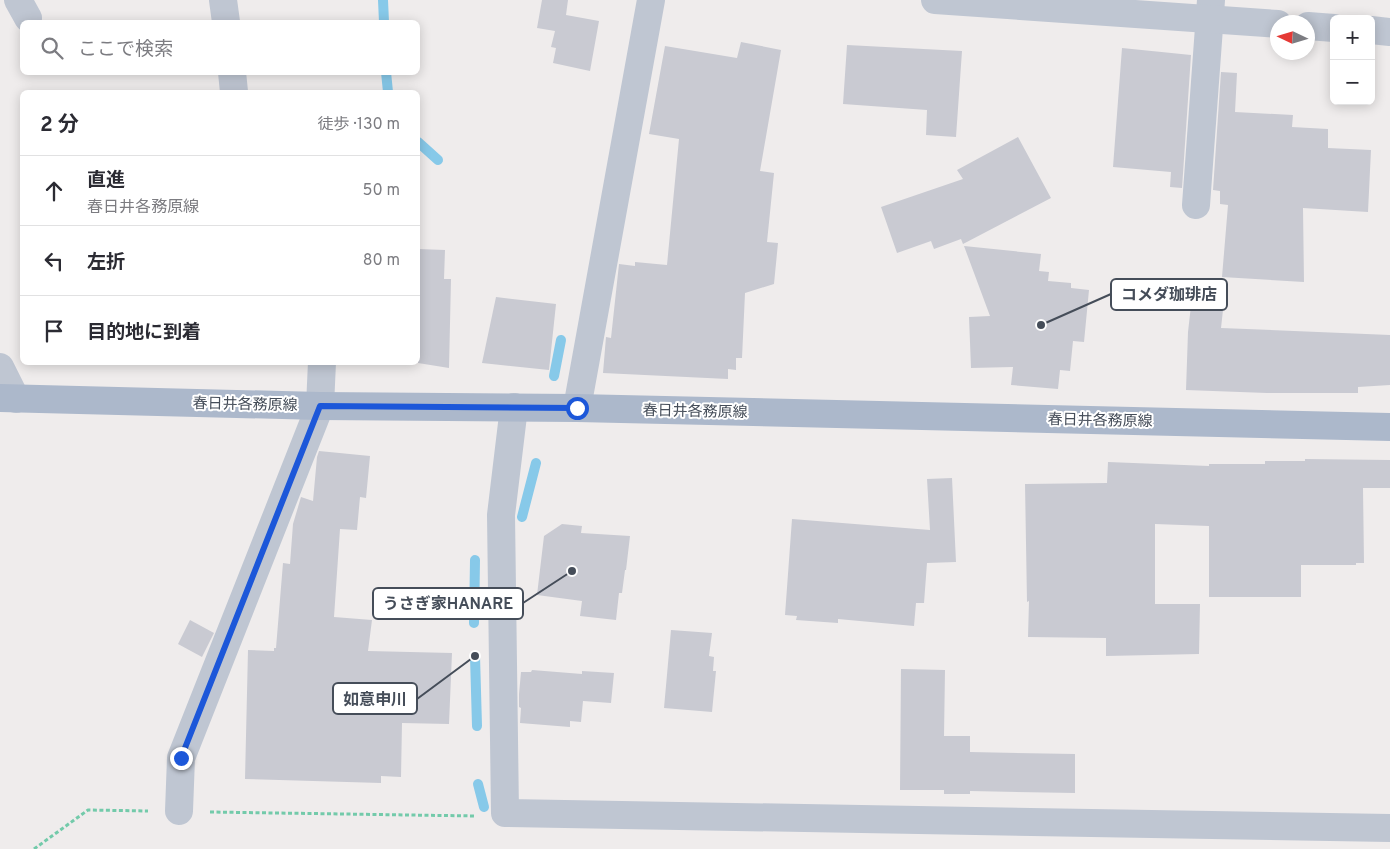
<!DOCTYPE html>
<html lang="ja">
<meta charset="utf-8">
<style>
:root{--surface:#fff;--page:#f2f2f3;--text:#2b2b33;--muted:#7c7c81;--line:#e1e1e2}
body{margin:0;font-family:Overpass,"Noto Sans JP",sans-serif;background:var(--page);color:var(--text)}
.controls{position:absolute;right:15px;top:15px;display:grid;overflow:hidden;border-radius:8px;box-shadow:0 2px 12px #0003}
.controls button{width:45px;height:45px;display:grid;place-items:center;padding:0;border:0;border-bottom:1px solid var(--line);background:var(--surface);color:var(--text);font:25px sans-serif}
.compass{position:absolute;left:1270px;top:15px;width:45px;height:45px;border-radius:50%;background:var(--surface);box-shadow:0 2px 12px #0003;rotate:274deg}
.stop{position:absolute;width:15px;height:15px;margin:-11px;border:4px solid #1c57d9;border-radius:50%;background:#fff}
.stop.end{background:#1c57d9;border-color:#fff;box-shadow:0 1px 5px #0008}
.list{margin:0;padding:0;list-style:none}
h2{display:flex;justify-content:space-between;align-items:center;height:65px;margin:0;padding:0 20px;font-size:21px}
h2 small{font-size:16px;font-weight:400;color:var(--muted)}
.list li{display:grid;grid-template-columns:32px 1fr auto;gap:15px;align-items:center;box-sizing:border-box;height:70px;padding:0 20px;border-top:1px solid var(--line)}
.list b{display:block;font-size:19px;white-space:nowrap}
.list p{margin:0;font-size:16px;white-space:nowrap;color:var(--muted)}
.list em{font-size:16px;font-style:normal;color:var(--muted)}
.icon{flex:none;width:28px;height:28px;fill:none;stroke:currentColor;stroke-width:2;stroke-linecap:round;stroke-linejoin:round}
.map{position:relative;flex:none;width:1390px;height:849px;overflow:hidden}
.search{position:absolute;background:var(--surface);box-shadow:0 2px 12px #0003;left:20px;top:20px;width:400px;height:55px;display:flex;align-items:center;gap:12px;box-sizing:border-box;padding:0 18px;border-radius:8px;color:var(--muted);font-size:19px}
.panel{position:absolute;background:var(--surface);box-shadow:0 2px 12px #0003;left:20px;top:90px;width:400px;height:275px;border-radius:8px}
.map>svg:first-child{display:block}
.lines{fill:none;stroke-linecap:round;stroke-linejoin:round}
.stream{stroke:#87c9e9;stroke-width:10}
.building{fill:#c9cad2}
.path{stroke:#73caaa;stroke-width:3;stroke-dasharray:4 2.5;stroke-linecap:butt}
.minor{stroke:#bfc6d2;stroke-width:28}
.tertiary{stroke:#bfc6d2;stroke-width:28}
.primary{stroke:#acb8cb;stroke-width:28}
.route{stroke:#1c57d9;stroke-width:6}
.labels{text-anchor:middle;stroke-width:4;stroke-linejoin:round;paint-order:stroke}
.street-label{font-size:15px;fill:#454d59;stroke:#fff}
.leader{fill:none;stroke:#454d59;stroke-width:2}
.callout-dot{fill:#454d59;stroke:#fff;stroke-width:2}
.callout{fill:#fff;stroke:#454d59;stroke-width:2}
.callout-label{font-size:16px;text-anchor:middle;font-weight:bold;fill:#454d59}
</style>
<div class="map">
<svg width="1390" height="849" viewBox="0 0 1390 849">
<rect width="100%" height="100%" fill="#efecec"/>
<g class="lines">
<g class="stream">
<path d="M 383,0 L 384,22"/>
<path d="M 386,72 L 388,92"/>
<path d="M 418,142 L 438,160"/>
<path d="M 554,376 L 561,340"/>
<path d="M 522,517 L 536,463"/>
<path d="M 474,623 L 475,560"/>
<path d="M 475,656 L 477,726"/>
<path d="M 478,784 L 484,807"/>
</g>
</g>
<g class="building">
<path d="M 542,0 L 568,0 L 566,15 L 599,21 L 590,71 L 553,63 L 556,48 L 551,47 L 555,31 L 537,28 Z"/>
<path d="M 741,42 L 781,50 L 760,171 L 774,173 L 767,242 L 778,243 L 774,284 L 745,293 L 742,358 L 736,358 L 736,370 L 728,369 L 728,379 L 603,373 L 606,337 L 611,338 L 619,264 L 635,266 L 635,262 L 667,265 L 679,139 L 649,134 L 665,46 L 737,58 Z"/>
<path d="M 847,45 L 962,51 L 956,137 L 926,135 L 927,110 L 843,104 Z"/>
<path d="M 1122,48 L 1191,55 L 1182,188 L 1170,187 L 1171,172 L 1113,167 Z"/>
<path d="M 1221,72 L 1237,73 L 1235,112 L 1293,115 L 1292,127 L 1328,129 L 1328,148 L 1371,150 L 1368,212 L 1303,208 L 1304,282 L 1222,277 L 1228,205 L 1220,204 L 1220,191 L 1213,190 Z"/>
<path d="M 1018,137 L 1051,198 L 963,244 L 961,239 L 934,249 L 931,241 L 897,253 L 881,207 L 963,179 L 957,170 Z"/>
<path d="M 964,246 L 1041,254 L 1039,271 L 1049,272 L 1048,281 L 1071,283 L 1071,288 L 1089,290 L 1084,342 L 1073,341 L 1070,371 L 1060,370 L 1058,389 L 1011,385 L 1013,367 L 971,368 L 969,317 L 990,316 Z"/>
<path d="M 418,249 L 445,250 L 444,279 L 451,279 L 449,368 L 418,363 Z"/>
<path d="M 1193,288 L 1225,292 L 1221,328 L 1390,335 L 1390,385 L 1358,387 L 1358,393 L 1267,393 L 1186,390 L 1188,332 Z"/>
<path d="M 496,297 L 556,304 L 549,370 L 482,363 Z"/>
<path d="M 319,451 L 370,456 L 366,498 L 360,497 L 357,530 L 340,529 L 334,617 L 372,620 L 368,651 L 452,653 L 449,724 L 402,723 L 401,777 L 381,776 L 381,783 L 245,779 L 248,650 L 274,651 L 274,648 L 276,648 L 283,563 L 290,564 L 293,524 L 301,497 L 313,501 L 317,457 Z"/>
<path d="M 1305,459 L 1390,460 L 1390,488 L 1363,488 L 1364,563 L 1356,563 L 1356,565 L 1301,565 L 1301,597 L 1209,597 L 1209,526 L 1155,524 L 1155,604 L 1200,604 L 1199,654 L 1106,656 L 1106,638 L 1028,637 L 1029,601 L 1027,602 L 1025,484 L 1107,483 L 1108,462 L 1209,466 L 1209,464 L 1265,464 L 1265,461 L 1305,461 Z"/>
<path d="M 952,478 L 956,562 L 927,563 L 924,603 L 916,603 L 914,626 L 838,619 L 838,623 L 796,620 L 797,616 L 785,615 L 792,519 L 930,530 L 927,479 Z"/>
<path d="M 562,524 L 582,526 L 581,533 L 630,536 L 626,570 L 625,570 L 622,593 L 619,593 L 616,620 L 580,616 L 582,601 L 537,595 L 544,536 Z"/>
<path d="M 190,620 L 214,633 L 202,657 L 178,644 Z"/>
<path d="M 671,630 L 712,633 L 709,656 L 714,657 L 713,671 L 716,671 L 712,712 L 664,708 Z"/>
<path d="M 901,669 L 945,670 L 944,736 L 970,736 L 970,752 L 1075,754 L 1075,793 L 970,791 L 970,794 L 944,794 L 944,790 L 900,790 Z"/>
<path d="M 532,670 L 582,674 L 582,671 L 614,673 L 611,703 L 583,701 L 581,722 L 570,721 L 570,727 L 520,723 L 521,708 L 519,707 L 519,694 L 521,672 L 531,672 Z"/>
</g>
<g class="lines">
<g class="path">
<path d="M 210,812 L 476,816"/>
<path d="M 34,849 L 88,810 L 148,811"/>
</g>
<g class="minor">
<path d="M 18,0 L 28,18"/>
<path d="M 223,0 L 226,22"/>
<path d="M 232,72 L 234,92"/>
<path d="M 1196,205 L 1211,0"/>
<path d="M 0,367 L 16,399"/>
<path d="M 514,407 L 501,515 L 505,813 L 1390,828"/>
<path d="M 577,408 L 651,0"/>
<path d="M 179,811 L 181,758 L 320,406 L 322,362"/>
</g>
<g class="tertiary">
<path d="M 935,0 L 1278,24"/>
<path d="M 1308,26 L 1334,28"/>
<path d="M 1371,30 L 1390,32"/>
</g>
<path class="primary" d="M 0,398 L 320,406 L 577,408 L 1390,427"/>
</g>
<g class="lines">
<path class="route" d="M 181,758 L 320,406 L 577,408"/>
</g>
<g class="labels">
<g class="street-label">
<text transform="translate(245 404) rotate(1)" y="5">春日井各務原線</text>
<text transform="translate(695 411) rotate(1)" y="5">春日井各務原線</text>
<text transform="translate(1100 420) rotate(1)" y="5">春日井各務原線</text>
</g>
</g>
<path class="leader" d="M1041 325L1111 294M572 571L523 603M475 656L417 699"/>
<g class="callout-dot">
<circle cx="1041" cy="325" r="5"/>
<circle cx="572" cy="571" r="5"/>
<circle cx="475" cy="656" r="5"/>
</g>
<g class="callout">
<rect x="1111" y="279" width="116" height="31" rx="5"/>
<rect x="373" y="588" width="150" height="31" rx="5"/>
<rect x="333" y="683" width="84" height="31" rx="5"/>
</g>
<g class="callout-label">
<text x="1169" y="300">コメダ珈琲店</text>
<text x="448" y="609">うさぎ家HANARE</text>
<text x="375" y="705">如意申川</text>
</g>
</svg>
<div class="controls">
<button>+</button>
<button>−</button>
</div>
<svg class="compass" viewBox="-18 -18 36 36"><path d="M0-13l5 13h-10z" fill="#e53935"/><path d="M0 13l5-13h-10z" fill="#7c7c81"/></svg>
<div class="stop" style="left:577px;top:408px"></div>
<div class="stop end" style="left:181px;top:758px"></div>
<div class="search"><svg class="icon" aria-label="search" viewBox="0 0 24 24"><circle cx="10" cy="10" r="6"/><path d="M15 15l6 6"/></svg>ここで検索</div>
<section class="panel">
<h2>2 分<small>徒歩 · 130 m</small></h2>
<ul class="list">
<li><svg class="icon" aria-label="ahead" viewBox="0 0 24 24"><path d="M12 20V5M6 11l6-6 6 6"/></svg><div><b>直進</b><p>春日井各務原線</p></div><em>50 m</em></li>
<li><svg class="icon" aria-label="left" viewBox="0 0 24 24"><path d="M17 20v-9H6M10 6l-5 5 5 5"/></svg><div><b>左折</b></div><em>80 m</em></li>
<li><svg class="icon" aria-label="arrive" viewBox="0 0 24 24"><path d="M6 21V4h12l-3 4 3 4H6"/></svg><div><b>目的地に到着</b></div></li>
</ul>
</section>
</div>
